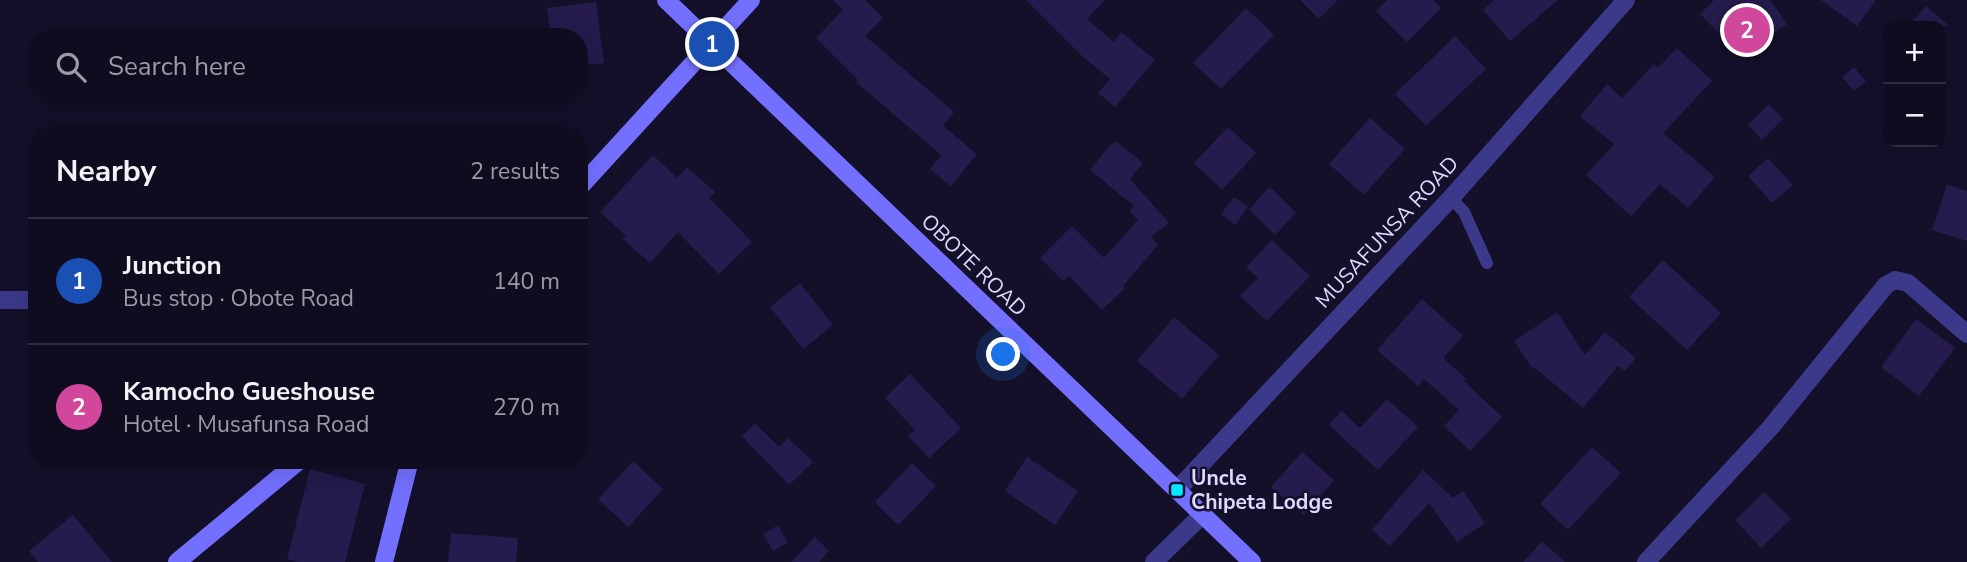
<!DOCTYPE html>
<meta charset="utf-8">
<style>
:root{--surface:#0f0c20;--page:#1d1a2d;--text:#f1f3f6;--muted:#9b9ba5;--line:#2f2c3e;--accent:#05e7ff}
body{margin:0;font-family:"Nunito Sans",sans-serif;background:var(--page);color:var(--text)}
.controls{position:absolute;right:21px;top:21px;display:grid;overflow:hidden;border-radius:14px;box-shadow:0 7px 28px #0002}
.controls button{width:63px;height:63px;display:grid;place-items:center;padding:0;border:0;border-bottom:2px solid var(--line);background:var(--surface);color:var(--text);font:35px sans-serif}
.you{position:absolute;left:1004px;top:355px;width:24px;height:24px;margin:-18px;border:5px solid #fff;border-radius:50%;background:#1a73e8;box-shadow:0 0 0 10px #1a73e833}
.badge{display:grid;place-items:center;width:46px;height:46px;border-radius:50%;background:var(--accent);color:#fff;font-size:23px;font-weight:700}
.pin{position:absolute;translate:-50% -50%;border:4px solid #fff;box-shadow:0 2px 7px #0006}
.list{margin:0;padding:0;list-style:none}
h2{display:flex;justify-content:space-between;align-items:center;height:91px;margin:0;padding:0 28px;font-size:30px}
h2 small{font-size:23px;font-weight:400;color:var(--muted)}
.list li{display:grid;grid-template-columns:46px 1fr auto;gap:21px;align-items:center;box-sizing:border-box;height:126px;padding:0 28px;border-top:2px solid var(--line)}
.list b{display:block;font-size:26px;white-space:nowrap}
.list p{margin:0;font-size:23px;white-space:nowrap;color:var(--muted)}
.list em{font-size:23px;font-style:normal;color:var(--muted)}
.icon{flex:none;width:38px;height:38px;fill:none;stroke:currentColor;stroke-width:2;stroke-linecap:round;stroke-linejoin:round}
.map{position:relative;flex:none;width:1967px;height:562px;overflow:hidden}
.search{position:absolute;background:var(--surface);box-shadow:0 7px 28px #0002;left:28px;top:28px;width:560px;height:77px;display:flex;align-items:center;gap:18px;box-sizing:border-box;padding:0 24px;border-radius:28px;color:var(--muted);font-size:26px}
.panel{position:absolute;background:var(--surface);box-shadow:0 7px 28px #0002;left:28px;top:126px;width:560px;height:343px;border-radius:28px}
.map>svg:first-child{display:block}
.building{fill:#251b4c}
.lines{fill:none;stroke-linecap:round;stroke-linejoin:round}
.lane{stroke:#3c398a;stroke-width:12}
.street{stroke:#3c398a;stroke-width:18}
.secondary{stroke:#7370ff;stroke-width:18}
.poi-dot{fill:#05e7ff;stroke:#14102a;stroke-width:2.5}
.labels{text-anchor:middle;stroke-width:5;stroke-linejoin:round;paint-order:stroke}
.street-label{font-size:21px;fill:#ddd9ff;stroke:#14102a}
.poi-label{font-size:21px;font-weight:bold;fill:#ddd9ff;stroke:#14102a;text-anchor:start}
</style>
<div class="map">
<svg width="1967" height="562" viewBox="0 0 1967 562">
<rect width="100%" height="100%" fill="#14102a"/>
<g class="building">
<path d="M 833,0 L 865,0 L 883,18 L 865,36 L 954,112 L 943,126 L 977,154 L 951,186 L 930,169 L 941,155 L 856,82 L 858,80 L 816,38 L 843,10 Z"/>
<path d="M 1026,0 L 1105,0 L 1087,19 L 1114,42 L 1121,32 L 1155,60 L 1115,107 L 1098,93 L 1110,79 L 1081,55 Z"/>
<path d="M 1300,0 L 1338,0 L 1319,19 Z"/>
<path d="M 1387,0 L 1433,0 L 1441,8 L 1407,42 L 1376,11 Z"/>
<path d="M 1494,0 L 1558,0 L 1510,41 L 1483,10 Z"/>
<path d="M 1714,0 L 1770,0 L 1787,24 L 1770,36 L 1745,60 L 1700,14 Z"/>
<path d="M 1821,0 L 1876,0 L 1857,26 Z"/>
<path d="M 596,2 L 604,63 L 579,66 L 579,37 L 551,37 L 547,8 Z"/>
<path d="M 1926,6 L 1949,26 L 1909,26 Z"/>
<path d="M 1246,8 L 1274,35 L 1221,89 L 1193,63 Z"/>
<path d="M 1455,36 L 1486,69 L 1426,126 L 1395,94 Z"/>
<path d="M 1677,48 L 1712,81 L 1663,133 L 1715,177 L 1688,208 L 1660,184 L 1631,216 L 1586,175 L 1614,144 L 1580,116 L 1607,84 L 1622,98 L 1654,64 L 1658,68 Z"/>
<path d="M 1854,67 L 1866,81 L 1854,91 L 1842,77 Z"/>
<path d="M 1769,104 L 1783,119 L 1762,140 L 1748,125 Z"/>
<path d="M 1370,118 L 1405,149 L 1364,195 L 1329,164 Z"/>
<path d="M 1228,127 L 1256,153 L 1222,190 L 1194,163 Z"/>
<path d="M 1116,141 L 1143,163 L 1130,179 L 1169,223 L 1151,237 L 1158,245 L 1123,286 L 1125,288 L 1102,310 L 1069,276 L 1063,281 L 1040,258 L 1072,226 L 1104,258 L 1138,220 L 1129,211 L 1134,206 L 1090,170 L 1111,144 L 1112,145 Z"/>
<path d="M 653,155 L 677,178 L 687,167 L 715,192 L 709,198 L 752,242 L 719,274 L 678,232 L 650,263 L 623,239 L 626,236 L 600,212 Z"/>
<path d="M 1768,158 L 1793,185 L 1772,203 L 1748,176 Z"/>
<path d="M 1947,184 L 1967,191 L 1967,241 L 1932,230 Z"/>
<path d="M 1270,187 L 1296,213 L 1275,235 L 1249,209 Z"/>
<path d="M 1234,197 L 1248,207 L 1235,225 L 1221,214 Z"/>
<path d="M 1272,240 L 1310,276 L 1267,321 L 1240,296 L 1258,278 L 1246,267 Z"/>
<path d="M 1663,260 L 1721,313 L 1687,350 L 1629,297 Z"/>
<path d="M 800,283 L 833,325 L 803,349 L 770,307 Z"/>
<path d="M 1422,299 L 1463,336 L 1443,358 L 1466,379 L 1464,381 L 1502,417 L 1470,451 L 1444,426 L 1459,410 L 1424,379 L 1418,386 L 1377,350 Z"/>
<path d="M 1557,312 L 1585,355 L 1605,332 L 1636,358 L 1625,371 L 1618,366 L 1583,408 L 1535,368 L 1533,369 L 1514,341 Z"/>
<path d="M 1174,317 L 1219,355 L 1182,399 L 1137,361 Z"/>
<path d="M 1916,319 L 1955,348 L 1919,396 L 1881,367 Z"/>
<path d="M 910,374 L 961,428 L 929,458 L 908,436 L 915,430 L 885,398 Z"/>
<path d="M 1387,399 L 1418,427 L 1378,470 L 1329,425 L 1342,411 L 1360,428 Z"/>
<path d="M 755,423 L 779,447 L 788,438 L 813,462 L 789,485 L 742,436 Z"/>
<path d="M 1592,447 L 1621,473 L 1568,530 L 1540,504 Z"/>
<path d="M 1302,452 L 1334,480 L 1304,515 L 1271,487 Z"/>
<path d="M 1027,457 L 1078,491 L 1055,525 L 1005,491 Z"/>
<path d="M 633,461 L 663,489 L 628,527 L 598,499 Z"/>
<path d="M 912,463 L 936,486 L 898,525 L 875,502 Z"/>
<path d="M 310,469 L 365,484 L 345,562 L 298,562 L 287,559 Z"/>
<path d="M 1423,470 L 1453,498 L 1463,491 L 1485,523 L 1457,542 L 1429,503 L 1390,546 L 1372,530 Z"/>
<path d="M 1764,492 L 1791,519 L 1761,548 L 1735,520 Z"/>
<path d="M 73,515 L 112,562 L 38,562 L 29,551 Z"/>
<path d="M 778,525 L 788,543 L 773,551 L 763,534 Z"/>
<path d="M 451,533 L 518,538 L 516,562 L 448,562 Z"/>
<path d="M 815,537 L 829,551 L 819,562 L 791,562 Z"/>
<path d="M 1542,541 L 1565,562 L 1523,562 Z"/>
</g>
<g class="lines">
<path class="lane" d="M 1451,198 L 1464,212 L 1487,263"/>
<g class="street">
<path d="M 0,300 L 37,300"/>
<path d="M 1177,490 L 1451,198 L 1626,0"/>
<path d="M 1154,562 L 1202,515"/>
<path d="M 1646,562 L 1771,427 L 1886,285 L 1895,280 L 1908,283 L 1967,334"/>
</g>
<g class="secondary">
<path d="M 666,0 L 1252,562"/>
<path d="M 579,188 L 751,0"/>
<path d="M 177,562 L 300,460"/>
<path d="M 384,562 L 410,460"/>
</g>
</g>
<rect class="poi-dot" x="1170" y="483" width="14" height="14" rx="3.5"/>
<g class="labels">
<g class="street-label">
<text transform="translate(1387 232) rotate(-47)" y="7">MUSAFUNSA ROAD</text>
<text transform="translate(974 265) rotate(44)" y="7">OBOTE ROAD</text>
</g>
<g class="poi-label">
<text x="1191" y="485">Uncle<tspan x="1191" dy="24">Chipeta Lodge</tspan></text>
</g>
</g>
</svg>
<div class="controls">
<button>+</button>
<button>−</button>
</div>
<div class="you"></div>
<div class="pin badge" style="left:712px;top:44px;background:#1a4fb4">1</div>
<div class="pin badge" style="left:1747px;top:30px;background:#d1479c">2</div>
<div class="search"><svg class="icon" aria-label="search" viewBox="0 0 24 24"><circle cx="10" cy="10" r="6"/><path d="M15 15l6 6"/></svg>Search here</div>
<section class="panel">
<h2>Nearby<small>2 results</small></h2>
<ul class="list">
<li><span class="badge" style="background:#1a4fb4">1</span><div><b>Junction</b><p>Bus stop · Obote Road</p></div><em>140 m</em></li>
<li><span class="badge" style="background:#d1479c">2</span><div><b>Kamocho Gueshouse</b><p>Hotel · Musafunsa Road</p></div><em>270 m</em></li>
</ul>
</section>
</div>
